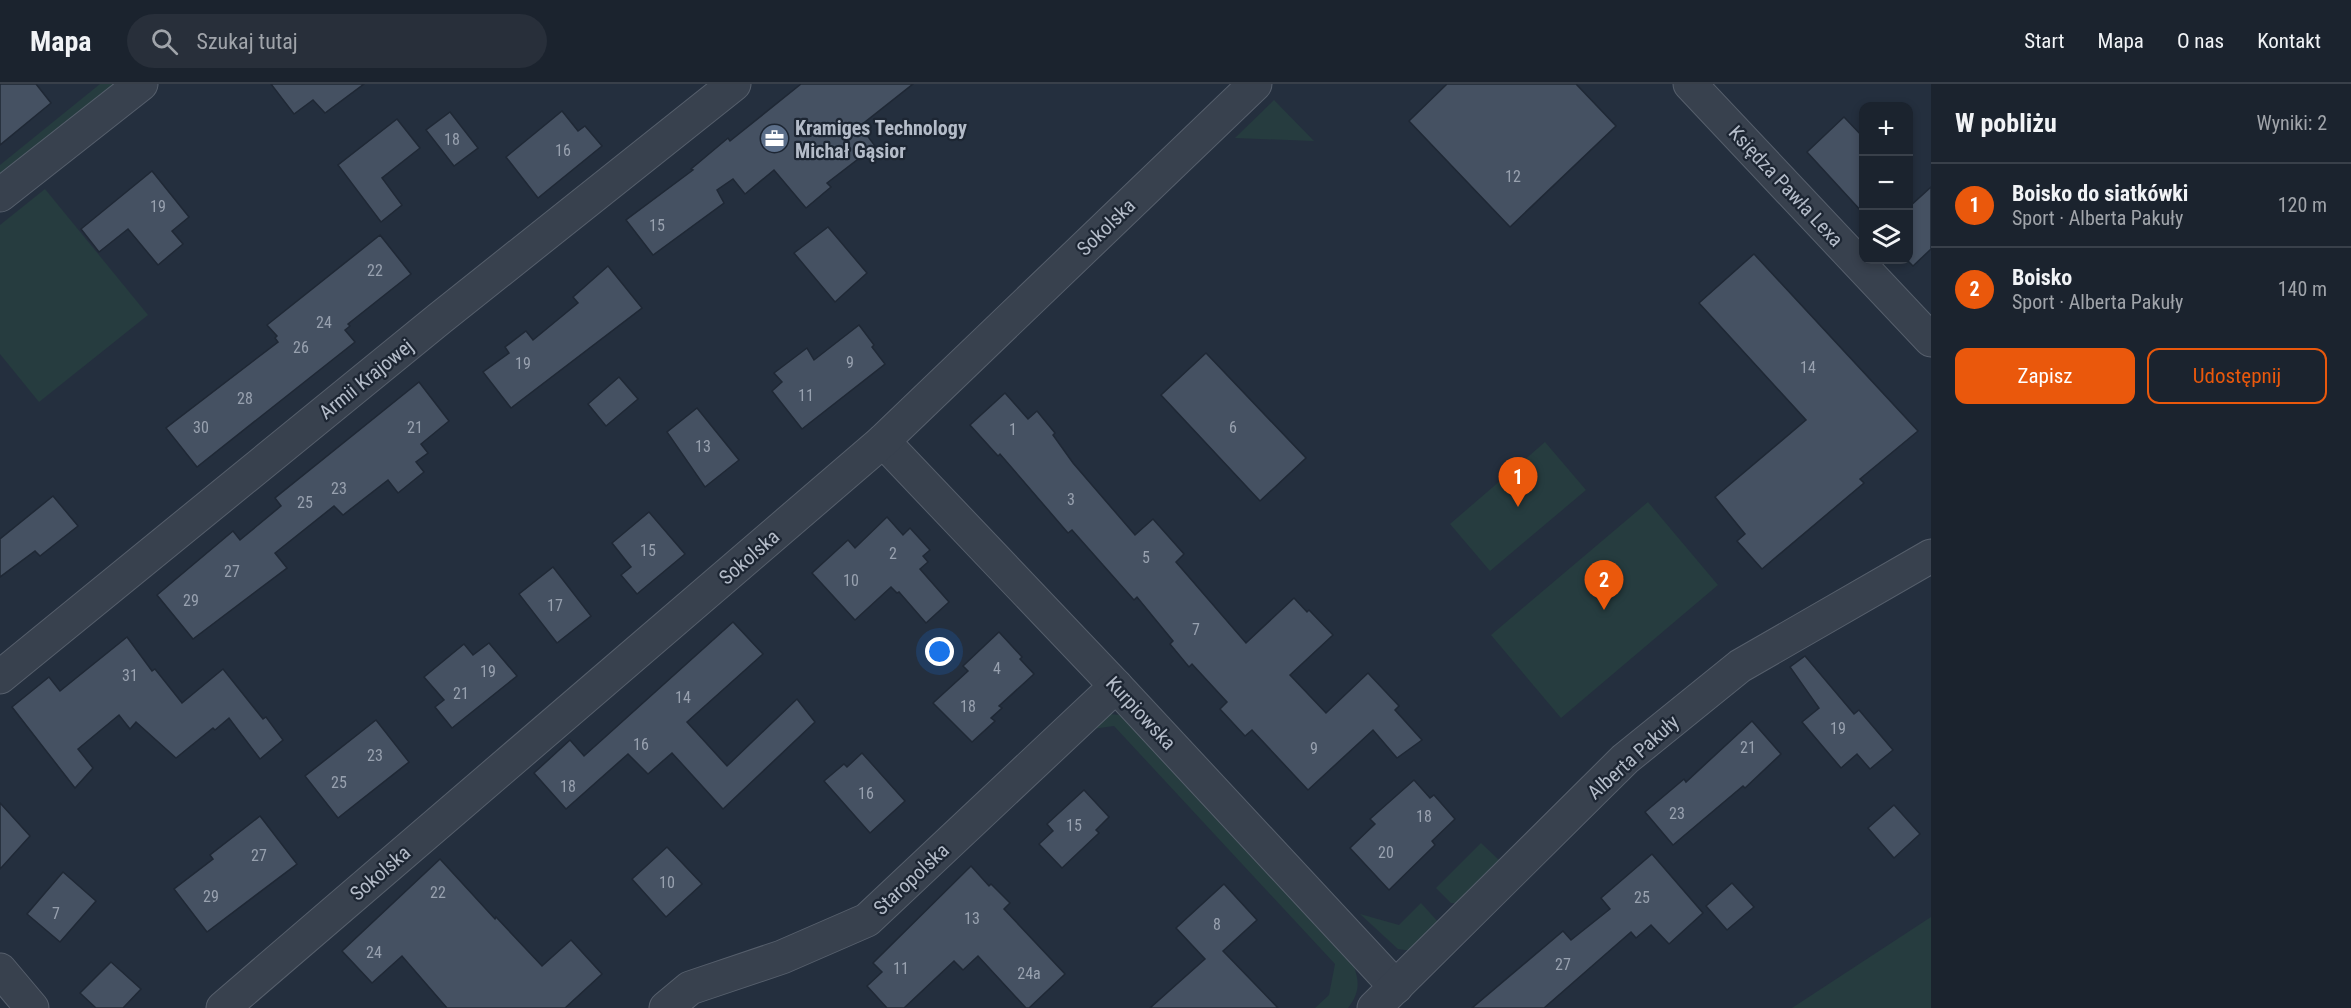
<!DOCTYPE html>
<html lang="pl">
<meta charset="utf-8">
<style>
:root{--surface:#1b232e;--page:#282f3a;--text:#f1f3f6;--muted:#a0a4aa;--line:#39404a;--accent:#ea580c}
body{margin:0;font-family:"Roboto Condensed",sans-serif;background:var(--page);color:var(--text)}
.controls{position:absolute;right:18px;top:18px;display:grid;overflow:hidden;border-radius:12px;box-shadow:0 3px 9px #0003}
.controls button{width:54px;height:54px;display:grid;place-items:center;padding:0;border:0;border-bottom:2px solid var(--line);background:var(--surface);color:var(--text);font:30px sans-serif}
.you{position:absolute;left:940px;top:568px;width:21px;height:21px;margin:-15px;border:4px solid #fff;border-radius:50%;background:#1a73e8;box-shadow:0 0 0 9px #1a73e833}
.badge{display:grid;place-items:center;width:39px;height:39px;border-radius:50%;background:var(--accent);color:#fff;font-size:20px;font-weight:700}
.pin{position:absolute;translate:-50% -50px;filter:drop-shadow(0 2px 3px #0008)}
.pin::after{content:'';position:absolute;top:32px;width:21px;height:18px;background:inherit;clip-path:polygon(0 0,100% 0,50% 100%)}
.list{margin:0;padding:0;list-style:none}
h2{display:flex;justify-content:space-between;align-items:center;height:78px;margin:0;padding:0 24px;font-size:26px}
h2 small{font-size:20px;font-weight:400;color:var(--muted)}
.list li{display:grid;grid-template-columns:39px 1fr auto;gap:18px;align-items:center;box-sizing:border-box;height:84px;padding:0 24px;border-top:2px solid var(--line)}
.list b{display:block;font-size:22px;white-space:nowrap}
.list p{margin:0;font-size:20px;white-space:nowrap;color:var(--muted)}
.list em{font-size:20px;font-style:normal;color:var(--muted)}
.actions{display:flex;gap:12px;padding:18px 24px}
.actions a{flex:1;padding:14px 0;border:2px solid var(--accent);border-radius:12px;text-align:center;font-size:21px;color:var(--accent)}
.actions .main{background:var(--accent);color:#fff}
.icon{flex:none;width:33px;height:33px;fill:none;stroke:currentColor;stroke-width:2;stroke-linecap:round;stroke-linejoin:round}
.map{position:relative;flex:none;width:1931px;height:924px;overflow:hidden}
header{display:flex;align-items:center;gap:36px;box-sizing:border-box;height:84px;padding:0 30px;background:var(--surface);border-bottom:2px solid var(--line)}
header strong{font-size:28px}
nav{display:flex;gap:33px;margin-inline-start:auto;font-size:21px}
.search{width:420px;height:54px;background:var(--page);display:flex;align-items:center;gap:15px;box-sizing:border-box;padding:0 21px;border-radius:33px;color:var(--muted);font-size:22px}
main{display:flex}
aside{flex:1;background:var(--surface)}
.map>svg:first-child{display:block}
.green{fill:#263c3f}
.building{fill:#455162;stroke:#1f2835;stroke-width:1.5}
.lines{fill:none;stroke-linecap:round;stroke-linejoin:round}
.minor-casing{stroke:#565f6c;stroke-width:35}
.minor{stroke:#38414e;stroke-width:33}
.labels{text-anchor:middle;stroke-width:4.5;stroke-linejoin:round;paint-order:stroke}
.number-label{font-size:16px;fill:#98a1af}
.poi-label{font-size:20px;font-weight:bold;fill:#b4bcc9;stroke:#1d2633;text-anchor:start}
.street-label{font-size:20px;fill:#b4bcc9;stroke:#1d2633}
</style>
<header>
<strong>Mapa</strong>
<div class="search"><svg class="icon" aria-label="search" viewBox="0 0 24 24"><circle cx="10" cy="10" r="6"/><path d="M15 15l6 6"/></svg>Szukaj tutaj</div>
<nav><a>Start</a><a>Mapa</a><a>O nas</a><a>Kontakt</a></nav>
</header>
<main>
<div class="map">
<svg width="1931" height="924" viewBox="0 0 1931 924">
<rect width="100%" height="100%" fill="#242f3e"/>
<g class="green">
<path d="M 100,0 L 123,0 L 0,98 L 0,81 Z"/>
<path d="M 1274,16 L 1314,57 L 1235,54 Z"/>
<path d="M 45,105 L 148,231 L 39,318 L 0,270 L 0,141 Z"/>
<path d="M 1545,358 L 1586,406 L 1490,487 L 1450,440 Z"/>
<path d="M 1648,418 L 1718,501 L 1561,634 L 1491,551 Z"/>
<path d="M 1108,630 L 1121,631 L 1128,637 L 1354,883 C 1360,899 1359,910 1348,924 L 1315,924 L 1329,911 L 1335,880 L 1114,642 L 1085,646 Z"/>
<path d="M 1481,759 L 1500,777 L 1457,819 L 1451,819 L 1436,804 Z"/>
<path d="M 1421,819 L 1439,839 L 1412,867 L 1398,865 L 1360,830 L 1399,841 Z"/>
<path d="M 1931,833 L 1931,924 L 1792,924 Z"/>
</g>
<g class="building">
<path d="M 0,0 L 36,0 L 51,19 L 0,61 Z"/>
<path d="M 271,0 L 364,0 L 325,29 L 313,16 L 294,30 Z"/>
<path d="M 801,0 L 913,0 L 860,42 L 875,62 L 827,99 L 831,103 L 806,124 L 774,86 L 745,110 L 733,95 L 717,106 L 724,119 L 653,171 L 626,136 L 693,86 L 691,85 L 728,54 L 730,57 Z"/>
<path d="M 1447,0 L 1576,0 L 1616,42 L 1510,143 L 1409,37 Z"/>
<path d="M 562,27 L 578,47 L 585,42 L 602,62 L 538,114 L 506,73 Z"/>
<path d="M 450,28 L 478,64 L 454,82 L 426,46 Z"/>
<path d="M 1844,33 L 1863,53 L 1863,129 L 1807,68 Z"/>
<path d="M 397,35 L 420,64 L 382,94 L 402,121 L 381,138 L 338,81 Z"/>
<path d="M 152,87 L 189,133 L 172,147 L 183,160 L 158,181 L 128,145 L 99,168 L 81,145 Z"/>
<path d="M 1931,103 L 1931,165 L 1913,182 L 1907,176 L 1908,176 L 1908,124 Z"/>
<path d="M 828,143 L 867,189 L 835,218 L 794,169 Z"/>
<path d="M 380,151 L 411,190 L 348,240 L 350,242 L 345,246 L 355,258 L 197,383 L 166,344 L 278,258 L 275,254 L 277,252 L 267,241 Z"/>
<path d="M 1754,170 L 1918,347 L 1860,395 L 1864,399 L 1762,485 L 1737,457 L 1745,450 L 1715,413 L 1806,336 L 1699,219 Z"/>
<path d="M 608,182 L 642,224 L 511,324 L 483,288 L 509,269 L 505,263 L 526,247 L 533,256 L 578,219 L 573,213 Z"/>
<path d="M 859,241 L 874,261 L 872,263 L 885,280 L 802,345 L 772,307 L 782,298 L 774,289 L 807,264 L 814,276 Z"/>
<path d="M 1206,269 L 1306,374 L 1260,417 L 1161,311 Z"/>
<path d="M 619,293 L 638,315 L 606,342 L 588,320 Z"/>
<path d="M 419,298 L 449,337 L 421,360 L 428,369 L 416,378 L 424,388 L 398,409 L 388,396 L 343,431 L 334,422 L 275,469 L 287,484 L 193,555 L 157,511 L 233,447 L 240,456 L 281,422 L 275,414 Z"/>
<path d="M 1005,309 L 1028,335 L 1037,327 L 1055,349 L 1053,351 L 1073,379 L 1135,451 L 1153,435 L 1184,470 L 1176,478 L 1246,559 L 1294,514 L 1307,528 L 1309,526 L 1333,551 L 1290,591 L 1326,629 L 1368,589 L 1399,622 L 1395,626 L 1422,656 L 1397,674 L 1373,646 L 1308,706 L 1252,646 L 1245,652 L 1220,625 L 1227,618 L 1192,580 L 1189,583 L 1170,560 L 1173,557 L 1137,513 L 1134,516 L 1072,446 L 1068,449 L 1000,370 L 998,372 L 970,341 Z"/>
<path d="M 697,324 L 739,376 L 705,403 L 667,348 Z"/>
<path d="M 53,412 L 78,442 L 40,472 L 35,467 L 0,493 L 0,455 Z"/>
<path d="M 649,428 L 685,470 L 637,510 L 621,491 L 631,483 L 612,459 Z"/>
<path d="M 887,433 L 903,451 L 910,444 L 930,466 L 923,472 L 928,478 L 920,485 L 949,518 L 926,539 L 899,508 L 897,509 L 891,503 L 855,536 L 812,489 L 848,456 L 855,464 Z"/>
<path d="M 553,483 L 591,532 L 557,559 L 519,510 Z"/>
<path d="M 733,538 L 763,570 L 687,638 L 727,682 L 797,615 L 815,638 L 723,725 L 672,669 L 648,690 L 628,670 L 566,725 L 534,689 L 570,656 L 584,672 Z"/>
<path d="M 999,548 L 1022,573 L 1020,575 L 1034,590 L 999,622 L 1002,624 L 991,634 L 995,637 L 972,658 L 933,619 L 968,587 L 963,582 Z"/>
<path d="M 127,553 L 152,587 L 155,585 L 182,619 L 223,585 L 263,635 L 266,633 L 283,656 L 260,675 L 229,634 L 215,646 L 213,644 L 176,674 L 136,638 L 130,645 L 119,631 L 78,665 L 93,684 L 75,704 L 12,623 L 49,593 L 60,607 Z"/>
<path d="M 489,559 L 517,592 L 452,644 L 435,623 L 444,616 L 424,593 L 464,560 L 473,571 Z"/>
<path d="M 1805,572 L 1854,630 L 1859,626 L 1893,666 L 1870,685 L 1857,670 L 1841,684 L 1802,638 L 1819,624 L 1790,583 Z"/>
<path d="M 376,636 L 409,678 L 338,734 L 305,692 Z"/>
<path d="M 1752,637 L 1781,670 L 1745,704 L 1743,702 L 1673,761 L 1645,728 L 1684,695 L 1686,698 Z"/>
<path d="M 862,669 L 905,717 L 870,749 L 824,697 L 844,680 L 847,683 Z"/>
<path d="M 1414,696 L 1430,714 L 1434,711 L 1455,735 L 1432,757 L 1435,761 L 1389,806 L 1350,764 L 1375,740 L 1370,735 Z"/>
<path d="M 1084,706 L 1109,733 L 1096,746 L 1099,749 L 1062,784 L 1039,760 L 1053,747 L 1047,740 Z"/>
<path d="M 0,719 L 30,752 L 0,785 Z"/>
<path d="M 1894,721 L 1920,750 L 1894,774 L 1868,744 Z"/>
<path d="M 260,732 L 297,780 L 207,848 L 174,805 L 213,775 L 210,771 Z"/>
<path d="M 667,763 L 702,800 L 666,833 L 632,795 Z"/>
<path d="M 1652,770 L 1703,829 L 1669,860 L 1651,841 L 1636,854 L 1631,848 L 1544,924 L 1472,924 L 1563,847 L 1571,856 L 1610,825 L 1601,814 Z"/>
<path d="M 440,775 L 495,835 L 496,833 L 542,882 L 571,856 L 602,890 L 565,924 L 447,924 L 402,872 L 372,899 L 342,867 Z"/>
<path d="M 971,782 L 989,802 L 991,800 L 1010,819 L 1004,825 L 1065,890 L 1029,924 L 1026,924 L 978,872 L 963,886 L 954,877 L 904,924 L 887,924 L 867,902 L 882,888 L 873,879 Z"/>
<path d="M 63,788 L 96,817 L 60,858 L 27,830 Z"/>
<path d="M 1732,799 L 1754,823 L 1727,846 L 1706,822 Z"/>
<path d="M 1224,800 L 1257,836 L 1223,867 L 1278,924 L 1150,924 L 1205,875 L 1176,844 Z"/>
<path d="M 111,878 L 141,905 L 123,924 L 96,924 L 80,909 Z"/>
</g>
<g class="lines">
<defs>
<g id="minor">
<path d="M 1690,0 L 1931,256"/>
<path d="M 0,111 L 141,0"/>
<path d="M 883,357 L 1116,602 L 1396,903"/>
<path d="M 0,593 L 439,235 L 734,0"/>
<path d="M 0,886 L 32,924"/>
<path d="M 223,924 L 883,357 L 1255,0"/>
<path d="M 666,924 L 690,904 L 782,873 L 867,836 L 1116,602"/>
<path d="M 1374,924 L 1625,675 L 1740,582 L 1931,472"/>
</g>
</defs>
<use href="#minor" class="minor-casing"/>
<use href="#minor" class="minor"/>
</g>
<defs>
<symbol id="office-disc" viewBox="-11 -11 22 22"><circle r="9.5" fill="#5c6f8a" stroke="#1d2633"/><path d="M-6-3h4V-5.5h4V-3h4V5H-6ZM-1-4.5V-3h2v-1.5ZM-6 0V1H6V0Z" fill="#fff"/></symbol>
</defs>
<g fill-rule="evenodd">
<use href="#office-disc" x="758" y="38" width="33" height="33"/>
</g>
<g class="labels">
<g class="number-label">
<text x="452" y="61">18</text>
<text x="563" y="72">16</text>
<text x="1513" y="98">12</text>
<text x="158" y="128">19</text>
<text x="657" y="147">15</text>
<text x="375" y="192">22</text>
<text x="324" y="244">24</text>
<text x="301" y="269">26</text>
<text x="850" y="284">9</text>
<text x="523" y="285">19</text>
<text x="1808" y="289">14</text>
<text x="806" y="317">11</text>
<text x="245" y="320">28</text>
<text x="201" y="349">30</text>
<text x="415" y="349">21</text>
<text x="1233" y="349">6</text>
<text x="1013" y="351">1</text>
<text x="703" y="368">13</text>
<text x="339" y="410">23</text>
<text x="1071" y="421">3</text>
<text x="305" y="424">25</text>
<text x="648" y="472">15</text>
<text x="893" y="475">2</text>
<text x="1146" y="479">5</text>
<text x="232" y="493">27</text>
<text x="851" y="502">10</text>
<text x="191" y="522">29</text>
<text x="555" y="527">17</text>
<text x="1196" y="551">7</text>
<text x="997" y="590">4</text>
<text x="488" y="593">19</text>
<text x="130" y="597">31</text>
<text x="461" y="615">21</text>
<text x="683" y="619">14</text>
<text x="968" y="628">18</text>
<text x="1838" y="650">19</text>
<text x="641" y="666">16</text>
<text x="1748" y="669">21</text>
<text x="1314" y="670">9</text>
<text x="375" y="677">23</text>
<text x="339" y="704">25</text>
<text x="568" y="708">18</text>
<text x="866" y="715">16</text>
<text x="1677" y="735">23</text>
<text x="1424" y="738">18</text>
<text x="1074" y="747">15</text>
<text x="1386" y="774">20</text>
<text x="259" y="777">27</text>
<text x="667" y="804">10</text>
<text x="438" y="814">22</text>
<text x="211" y="818">29</text>
<text x="1642" y="819">25</text>
<text x="56" y="835">7</text>
<text x="972" y="840">13</text>
<text x="1217" y="846">8</text>
<text x="374" y="874">24</text>
<text x="1563" y="886">27</text>
<text x="901" y="890">11</text>
<text x="1029" y="895">24a</text>
</g>
<g class="poi-label">
<text x="795" y="51">Kramiges Technology<tspan x="795" dy="23">Michał Gąsior</tspan></text>
</g>
<g class="street-label">
<text transform="translate(1786 102) rotate(47)" y="7">Księdza Pawła Lexa</text>
<text transform="translate(1106 143) rotate(-44)" y="7">Sokolska</text>
<text transform="translate(366 295) rotate(-39)" y="7">Armii Krajowej</text>
<text transform="translate(749 473) rotate(-41)" y="7">Sokolska</text>
<text transform="translate(1141 629) rotate(47)" y="7">Kurpiowska</text>
<text transform="translate(1633 673) rotate(-42)" y="7">Alberta Pakuły</text>
<text transform="translate(380 789) rotate(-41)" y="7">Sokolska</text>
<text transform="translate(911 795) rotate(-43)" y="7">Staropolska</text>
</g>
</g>
</svg>
<div class="controls">
<button>+</button>
<button>−</button>
<button><svg class="icon" aria-label="layers" viewBox="0 0 24 24"><path d="M12 4l9 5-9 5-9-5zM3 14l9 5 9-5"/></svg></button>
</div>
<div class="you"></div>
<div class="pin badge" style="left:1518px;top:423px">1</div>
<div class="pin badge" style="left:1604px;top:526px">2</div>
</div>
<aside>
<h2>W pobliżu<small>Wyniki: 2</small></h2>
<ul class="list">
<li><span class="badge">1</span><div><b>Boisko do siatkówki</b><p>Sport · Alberta Pakuły</p></div><em>120 m</em></li>
<li><span class="badge">2</span><div><b>Boisko</b><p>Sport · Alberta Pakuły</p></div><em>140 m</em></li>
</ul>
<div class="actions"><a class="main">Zapisz</a><a>Udostępnij</a></div>
</aside>
</main>
